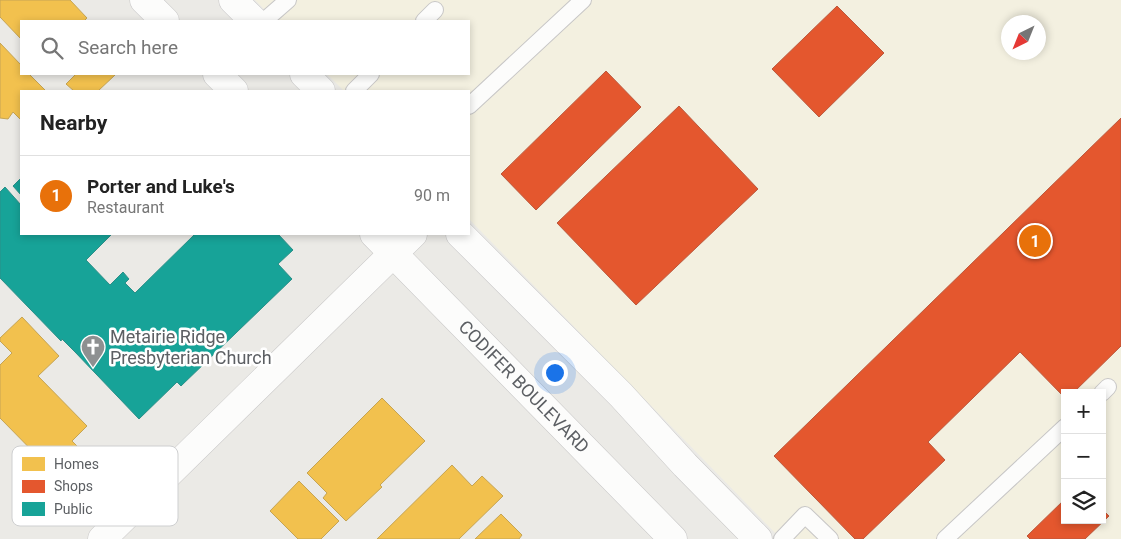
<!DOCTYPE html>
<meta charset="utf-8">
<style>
:root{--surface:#fff;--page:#f2f2f2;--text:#222;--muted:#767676;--line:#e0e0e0;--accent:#0b8043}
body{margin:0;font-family:Roboto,sans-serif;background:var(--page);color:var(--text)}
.controls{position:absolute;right:15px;bottom:15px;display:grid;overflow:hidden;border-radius:0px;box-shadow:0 2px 8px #0003}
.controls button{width:45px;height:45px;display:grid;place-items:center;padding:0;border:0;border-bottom:1px solid var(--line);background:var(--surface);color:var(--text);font:25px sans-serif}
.compass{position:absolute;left:1001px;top:15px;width:45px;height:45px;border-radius:50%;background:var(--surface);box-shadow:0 2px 8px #0003;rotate:223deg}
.you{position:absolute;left:554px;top:372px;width:18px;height:18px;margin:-12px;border:4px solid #fff;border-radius:50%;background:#1a73e8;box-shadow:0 0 0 8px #1a73e833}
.badge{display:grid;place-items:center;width:32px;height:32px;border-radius:50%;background:var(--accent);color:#fff;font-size:16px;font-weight:700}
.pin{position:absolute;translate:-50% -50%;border:2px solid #fff;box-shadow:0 1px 5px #0006}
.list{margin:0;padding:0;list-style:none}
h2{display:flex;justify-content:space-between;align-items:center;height:65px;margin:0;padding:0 20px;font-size:21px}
h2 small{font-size:16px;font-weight:400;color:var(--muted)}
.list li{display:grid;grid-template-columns:32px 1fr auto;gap:15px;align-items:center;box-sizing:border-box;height:80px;padding:0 20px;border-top:1px solid var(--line)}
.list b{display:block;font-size:19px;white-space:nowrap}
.list p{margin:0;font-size:16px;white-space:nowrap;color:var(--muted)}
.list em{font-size:16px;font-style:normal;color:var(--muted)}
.icon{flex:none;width:28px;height:28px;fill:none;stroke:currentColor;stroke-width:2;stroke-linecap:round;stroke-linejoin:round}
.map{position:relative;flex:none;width:1121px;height:539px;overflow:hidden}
.search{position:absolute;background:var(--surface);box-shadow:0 2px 8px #0003;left:20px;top:20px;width:450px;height:55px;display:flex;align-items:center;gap:12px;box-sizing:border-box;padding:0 18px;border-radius:0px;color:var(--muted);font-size:19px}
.panel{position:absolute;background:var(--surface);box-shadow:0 2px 8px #0003;left:20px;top:90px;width:450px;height:145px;border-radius:0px}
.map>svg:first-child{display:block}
.commercial{fill:#f3f0e0;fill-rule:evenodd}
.homes{fill:#f2c14e;stroke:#c5a454}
.shops{fill:#e4572e;stroke:#bb593e}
.public{fill:#17a398;stroke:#2c8f88}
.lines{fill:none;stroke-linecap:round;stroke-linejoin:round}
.service-casing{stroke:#c7c6c6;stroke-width:18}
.minor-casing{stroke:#c7c6c6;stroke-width:29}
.service{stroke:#fcfcfb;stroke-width:16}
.minor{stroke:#fcfcfb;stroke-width:28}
.labels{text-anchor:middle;stroke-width:5;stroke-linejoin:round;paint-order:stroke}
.poi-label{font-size:18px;fill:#5c5f63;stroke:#fff;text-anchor:start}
.street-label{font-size:18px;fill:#5c5f63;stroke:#fff}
.key{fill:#fff;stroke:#cecfd0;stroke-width:1}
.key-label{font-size:14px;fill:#5c5f63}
</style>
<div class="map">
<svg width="1121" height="539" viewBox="0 0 1121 539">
<rect width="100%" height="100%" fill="#ebeae6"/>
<path class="commercial" d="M 255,0 L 1121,0 L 1121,539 L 781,539 L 469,219 L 469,91 L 344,91 L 327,74 L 469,74 L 469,21 L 276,21 ZM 1008,22 L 1038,22 L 1038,52 L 1008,52 ZM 1065,393 L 1102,393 L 1102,520 L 1065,520 Z"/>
<g class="homes">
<path d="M 0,0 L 70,0 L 87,18 L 84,21 L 21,21 L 21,39 L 0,17 Z"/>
<path d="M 0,43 L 21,65 L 21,74 L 29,74 L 46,91 L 21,91 L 21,120 L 13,112 L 8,119 L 0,118 Z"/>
<path d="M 76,74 L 114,74 L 115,75 L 98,91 L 74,91 L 66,84 Z"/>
<path d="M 22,317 L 59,356 L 38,376 L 87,426 L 72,441 L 84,453 L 58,477 L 0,418 L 0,365 L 12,353 L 0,341 L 0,338 Z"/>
<path d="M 382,398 L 425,441 L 380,485 L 382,487 L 346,521 L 323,498 L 327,493 L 307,473 Z"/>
<path d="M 452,465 L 472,486 L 482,476 L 503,496 L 459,539 L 377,539 Z"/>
<path d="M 299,481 L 339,521 L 321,539 L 298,539 L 270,511 Z"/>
<path d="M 501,514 L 522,535 L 519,539 L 475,539 Z"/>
</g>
<g class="shops">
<path d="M 837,6 L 884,53 L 819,117 L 772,69 Z"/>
<path d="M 606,71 L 641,107 L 536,210 L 501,174 Z"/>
<path d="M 679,106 L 758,189 L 636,305 L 557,223 Z"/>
<path d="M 1121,118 L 1121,346 L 1073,393 L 1065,393 L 1065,398 L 1020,352 L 928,442 L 945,460 L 863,539 L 855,539 L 774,456 Z"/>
<path d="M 1065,499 L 1065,520 L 1102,520 L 1102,509 L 1109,516 L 1085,539 L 1030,539 L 1027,536 Z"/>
</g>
<g class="public">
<path d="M 21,178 L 21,195 L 13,186 Z"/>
<path d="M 5,187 L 21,205 L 21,234 L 112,234 L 86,260 L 110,285 L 123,272 L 129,279 L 125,283 L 135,293 L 195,234 L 278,234 L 293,250 L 278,264 L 292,279 L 181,386 L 177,382 L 139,419 L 75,352 L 62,339 L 61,341 L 0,278 L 0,192 Z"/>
</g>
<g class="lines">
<defs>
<g id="service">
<path d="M 264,21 L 288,0"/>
<path d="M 424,21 L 435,10"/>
<path d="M 354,91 L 371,74"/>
<path d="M 469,106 L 583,0"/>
<path d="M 1102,393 L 1108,387"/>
<path d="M 782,539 L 805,515 L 830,539"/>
<path d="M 945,539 L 1065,427"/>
</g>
<g id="minor">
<path d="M 144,0 L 165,21"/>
<path d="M 233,0 L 254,21"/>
<path d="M 217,74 L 234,91"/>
<path d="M 304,74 L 321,91"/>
<path id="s1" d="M 374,234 L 673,539"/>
<path d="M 460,234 L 621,395 L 685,465 L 758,539"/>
<path d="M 102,539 L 413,234"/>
</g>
</defs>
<use href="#service" class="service-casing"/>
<use href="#minor" class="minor-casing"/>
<use href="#service" class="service"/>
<use href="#minor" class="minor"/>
</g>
<defs>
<symbol id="church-pin" viewBox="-11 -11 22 30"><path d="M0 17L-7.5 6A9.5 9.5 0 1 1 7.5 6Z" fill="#8e9091" stroke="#fff"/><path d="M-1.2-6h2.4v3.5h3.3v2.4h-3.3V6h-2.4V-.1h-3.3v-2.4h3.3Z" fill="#fff"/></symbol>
</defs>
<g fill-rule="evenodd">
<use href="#church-pin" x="79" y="333" width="28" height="38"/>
</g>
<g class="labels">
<g class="poi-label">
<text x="110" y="343">Metairie Ridge<tspan x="110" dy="21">Presbyterian Church</tspan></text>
</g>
<g class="street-label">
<text dy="6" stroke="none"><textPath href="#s1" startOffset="214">CODIFER BOULEVARD</textPath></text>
</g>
</g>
<rect x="12" y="446" width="166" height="80" rx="8" class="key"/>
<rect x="22" y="457" width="23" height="14" fill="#f2c14e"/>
<rect x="22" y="480" width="23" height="13" fill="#e4572e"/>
<rect x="22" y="502" width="23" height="14" fill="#17a398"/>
<g class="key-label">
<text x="54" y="469">Homes</text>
<text x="54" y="491">Shops</text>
<text x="54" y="514">Public</text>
</g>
</svg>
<div class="controls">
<button>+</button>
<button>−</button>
<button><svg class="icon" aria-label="layers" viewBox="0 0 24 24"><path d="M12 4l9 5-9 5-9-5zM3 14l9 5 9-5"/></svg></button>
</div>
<svg class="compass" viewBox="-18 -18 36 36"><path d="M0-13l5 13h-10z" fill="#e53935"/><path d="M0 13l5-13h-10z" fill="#767676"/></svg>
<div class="you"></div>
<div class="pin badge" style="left:1035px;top:241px;background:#e8710a">1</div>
<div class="search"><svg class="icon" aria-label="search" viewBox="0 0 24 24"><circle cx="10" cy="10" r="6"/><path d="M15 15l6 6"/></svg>Search here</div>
<section class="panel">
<h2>Nearby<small></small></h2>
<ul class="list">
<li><span class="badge" style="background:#e8710a">1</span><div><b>Porter and Luke's</b><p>Restaurant</p></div><em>90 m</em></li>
</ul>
</section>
</div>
